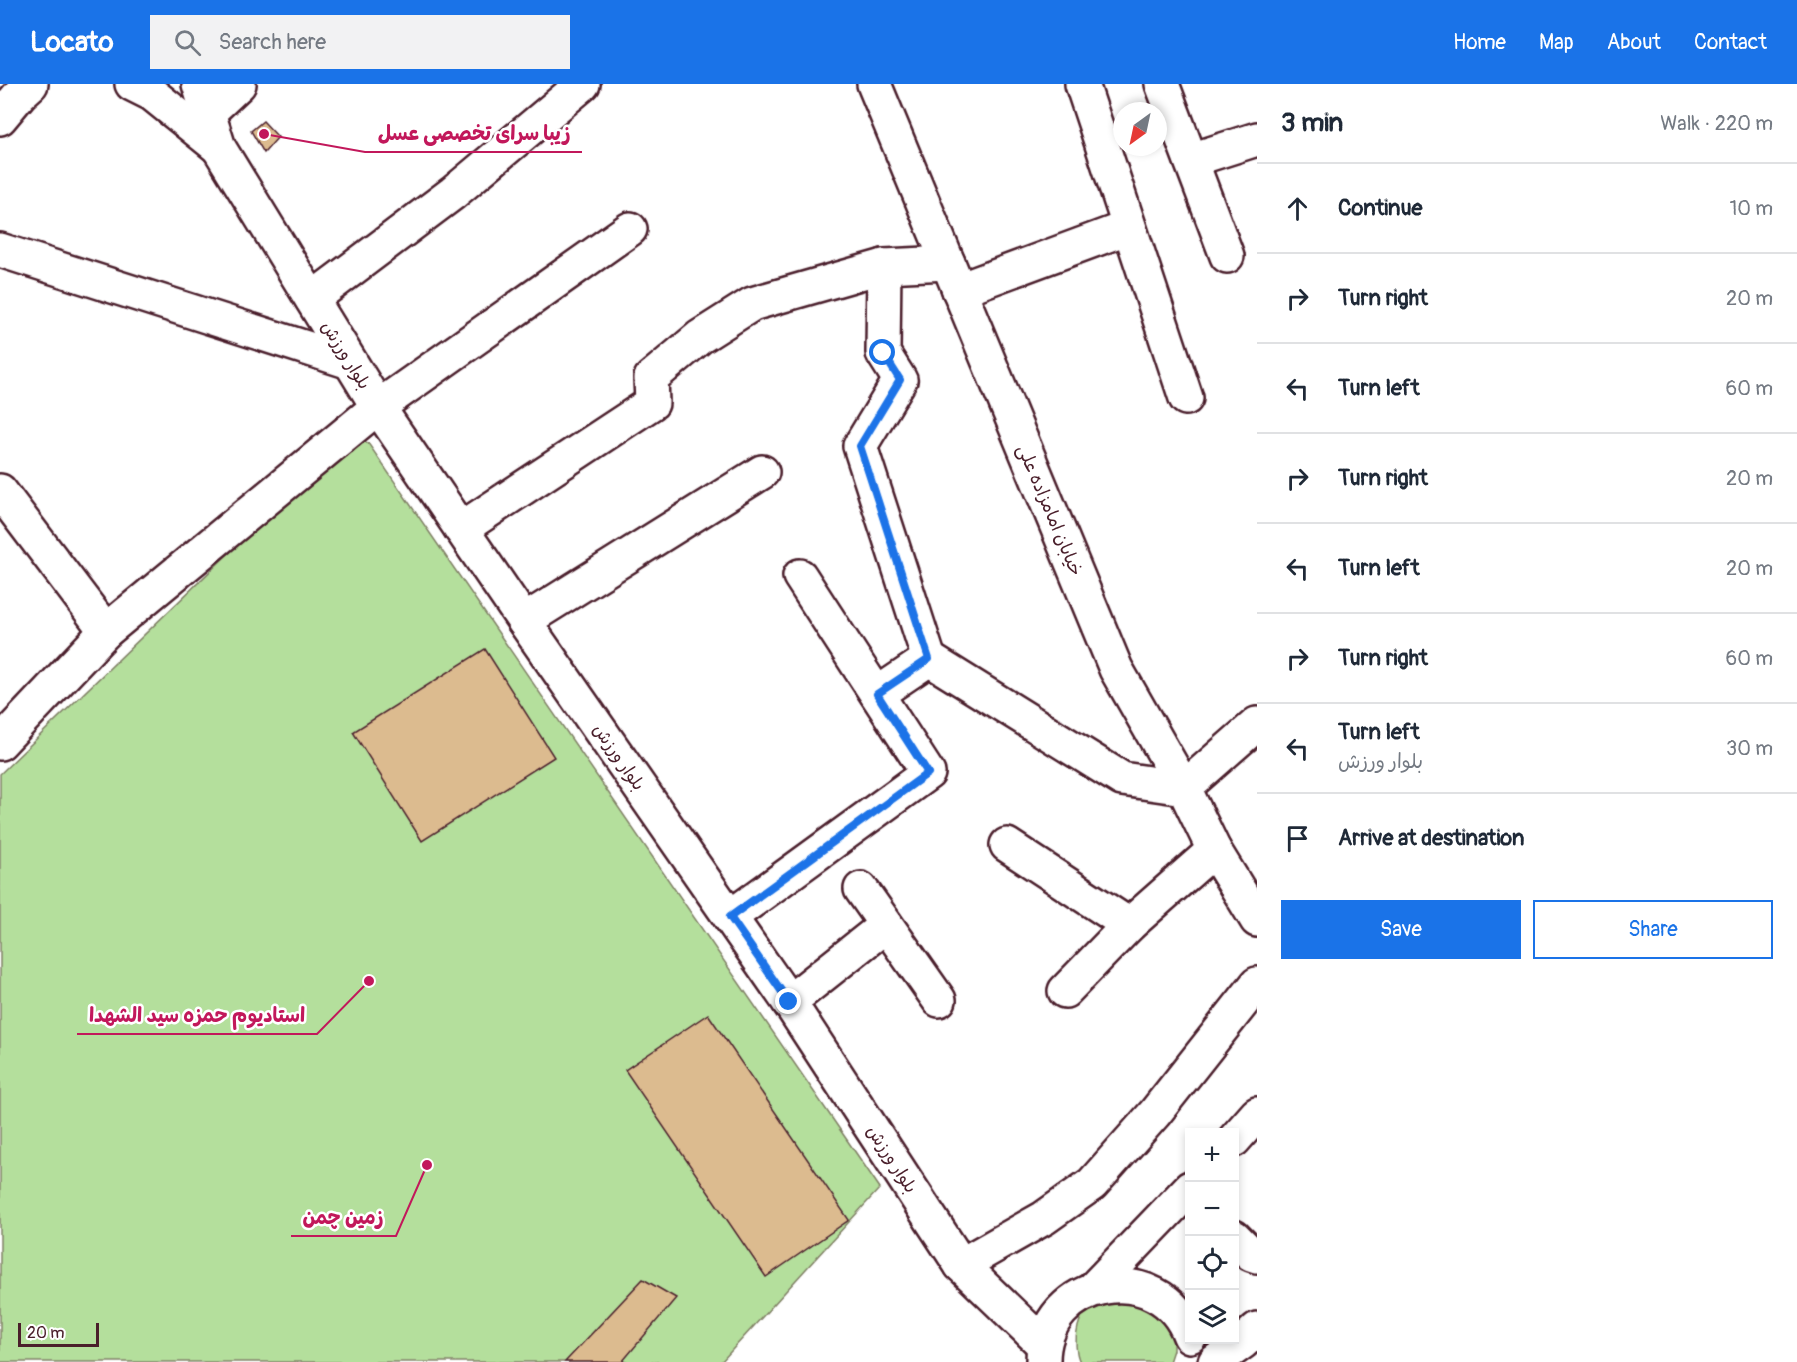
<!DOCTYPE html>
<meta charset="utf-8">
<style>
:root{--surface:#fff;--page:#f2f2f3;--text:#1f2937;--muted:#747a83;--line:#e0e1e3;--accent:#1a73e8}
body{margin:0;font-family:Pangolin,"Playpen Sans Arabic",sans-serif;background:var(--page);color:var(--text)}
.controls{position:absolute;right:18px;bottom:18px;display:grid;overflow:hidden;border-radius:0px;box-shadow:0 3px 9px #0003}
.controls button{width:54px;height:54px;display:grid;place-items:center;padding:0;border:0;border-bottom:2px solid var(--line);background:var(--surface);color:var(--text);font:30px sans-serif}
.compass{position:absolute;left:1113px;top:18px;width:54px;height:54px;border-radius:50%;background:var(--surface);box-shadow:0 3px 9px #0003;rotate:213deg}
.scale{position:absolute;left:18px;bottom:15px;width:81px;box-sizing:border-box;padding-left:6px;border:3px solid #4a1f2b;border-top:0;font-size:16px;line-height:21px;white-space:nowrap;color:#4a1f2b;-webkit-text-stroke:4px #fff;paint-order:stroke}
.stop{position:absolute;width:18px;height:18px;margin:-14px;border:4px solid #1a73e8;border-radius:50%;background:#fff}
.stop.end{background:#1a73e8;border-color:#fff;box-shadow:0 2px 6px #0008}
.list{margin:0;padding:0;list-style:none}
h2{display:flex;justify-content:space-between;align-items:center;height:78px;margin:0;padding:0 24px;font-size:26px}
h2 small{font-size:20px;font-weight:400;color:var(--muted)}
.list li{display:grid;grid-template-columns:39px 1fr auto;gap:18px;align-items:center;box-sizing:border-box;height:90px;padding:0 24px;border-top:2px solid var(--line)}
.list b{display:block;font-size:22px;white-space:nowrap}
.list p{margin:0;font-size:20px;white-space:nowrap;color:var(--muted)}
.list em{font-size:20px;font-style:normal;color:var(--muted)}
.actions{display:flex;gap:12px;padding:18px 24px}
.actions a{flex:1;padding:14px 0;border:2px solid var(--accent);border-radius:0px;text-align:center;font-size:21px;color:var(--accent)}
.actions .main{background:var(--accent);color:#fff}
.icon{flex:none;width:33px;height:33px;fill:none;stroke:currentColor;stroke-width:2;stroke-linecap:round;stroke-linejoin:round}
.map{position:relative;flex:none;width:1257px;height:1278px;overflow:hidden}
header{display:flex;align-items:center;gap:36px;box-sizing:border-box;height:84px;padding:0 30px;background:var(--accent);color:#fff}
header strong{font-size:28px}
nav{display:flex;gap:33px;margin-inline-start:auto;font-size:21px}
.search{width:420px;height:54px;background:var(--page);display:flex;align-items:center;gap:15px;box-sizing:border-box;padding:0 21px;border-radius:0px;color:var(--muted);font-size:22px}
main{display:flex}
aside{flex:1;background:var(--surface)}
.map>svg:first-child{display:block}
.green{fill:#b4df9c;stroke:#7f7f64;stroke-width:1.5}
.building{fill:#dcbb8f;stroke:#4a1f2b;stroke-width:1.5}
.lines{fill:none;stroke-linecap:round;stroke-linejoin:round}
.minor-casing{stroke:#4a1f2b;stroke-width:38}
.minor{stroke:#fff;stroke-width:33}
.route{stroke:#1a73e8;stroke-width:8}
.labels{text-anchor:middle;stroke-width:5;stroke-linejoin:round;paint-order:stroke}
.street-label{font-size:18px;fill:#4a1f2b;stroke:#fff}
.leader{fill:none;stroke:#c2185b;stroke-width:2}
.callout-dot{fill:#c2185b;stroke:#fff;stroke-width:2}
.callout-label{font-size:20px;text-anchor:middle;font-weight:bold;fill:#c2185b;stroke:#fff;stroke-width:5;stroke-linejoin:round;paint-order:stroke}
</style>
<header>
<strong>Locato</strong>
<div class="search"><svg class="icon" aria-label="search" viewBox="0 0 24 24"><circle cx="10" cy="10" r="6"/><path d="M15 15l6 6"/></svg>Search here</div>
<nav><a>Home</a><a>Map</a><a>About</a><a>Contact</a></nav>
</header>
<main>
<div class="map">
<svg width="1257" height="1278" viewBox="0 0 1257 1278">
<rect width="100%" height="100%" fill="#fff"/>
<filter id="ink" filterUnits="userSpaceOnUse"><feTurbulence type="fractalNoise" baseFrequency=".0167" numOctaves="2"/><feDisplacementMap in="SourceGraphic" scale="12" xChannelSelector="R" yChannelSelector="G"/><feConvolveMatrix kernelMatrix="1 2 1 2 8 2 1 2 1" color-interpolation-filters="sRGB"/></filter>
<g filter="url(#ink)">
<g class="green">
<path d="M 357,354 L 368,359 L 880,1104 L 721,1278 L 0,1278 L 0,690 L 347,355 Z"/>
<path d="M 1143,1213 L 1173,1249 L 1173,1266 L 1169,1278 L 1080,1278 C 1071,1260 1077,1222 1100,1217 C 1113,1214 1129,1214 1143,1213 Z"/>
</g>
<g class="building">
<path d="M 263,37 L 278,53 L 264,69 L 251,47 Z"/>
<path d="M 485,565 L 554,673 L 422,757 L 353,648 Z"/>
<path d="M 708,930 L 849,1136 L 766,1193 L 625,986 Z"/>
<path d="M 643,1195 L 676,1214 L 622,1278 L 565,1278 Z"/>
</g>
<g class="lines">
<defs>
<g id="minor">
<path d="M 132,0 L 152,10 L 219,64"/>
<path d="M 199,0 L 219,64 L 378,323 L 524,537 L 789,918 L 961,1181 L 1044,1261"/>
<path d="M 874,0 L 1116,585 L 1184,704 L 1214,766 L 1257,836"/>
<path d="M 1082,0 L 1186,314"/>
<path d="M 1162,0 L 1227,172"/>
<path d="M 208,29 L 239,0"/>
<path d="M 0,34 L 20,10 L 31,0"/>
<path d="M 1191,76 L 1257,55"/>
<path d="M 0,166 L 350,278"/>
<path d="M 884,182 L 883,269 L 900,296 L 860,362 L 929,575"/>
<path d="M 959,206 L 1129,143"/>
<path d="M 312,215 L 453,109 L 583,0"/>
<path d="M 0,407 L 106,547 L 378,323 L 630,145"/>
<path d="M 461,445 L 652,319 L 651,294 L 700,253 L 752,220 L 884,182 L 948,179"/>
<path d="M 524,537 L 762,388"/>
<path d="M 877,610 L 929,575 L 1122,695 L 1184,704 L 1257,640"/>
<path d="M 0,659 L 106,547"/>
<path d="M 1007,761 L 1129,841"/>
<path d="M 861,805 L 939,916"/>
<path d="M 730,833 L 928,689 L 800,492"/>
<path d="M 1065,907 L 1129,841 L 1214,766"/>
<path d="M 789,918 L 886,841"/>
<path d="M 1234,1056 L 1257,1030"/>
<path d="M 1234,1153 L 1251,1170 L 1257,1172"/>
<path d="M 961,1181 L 1044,1134 L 1092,1100 L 1155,1029 L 1257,900"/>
<path d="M 1093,1205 L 1190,1104"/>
<path d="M 1043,1278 C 1042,1193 1161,1172 1190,1252"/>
<path d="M 1215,1278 L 1243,1258 L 1257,1245"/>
</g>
</defs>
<use href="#minor" class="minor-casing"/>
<use href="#minor" class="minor"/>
</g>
</g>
<g class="lines" filter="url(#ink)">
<path class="route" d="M 789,918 L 730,833 L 928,689 L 877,610 L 929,575 L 860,362 L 900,296 L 883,269"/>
</g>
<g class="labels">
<g class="street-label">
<text transform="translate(346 271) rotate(58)" y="6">بلوار ورزش</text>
<text transform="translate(1050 426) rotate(67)" y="6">خیابان امامزاده علی</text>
<text transform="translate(619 673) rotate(55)" y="6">بلوار ورزش</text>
<text transform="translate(892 1075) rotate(57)" y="6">بلوار ورزش</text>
</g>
</g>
<path class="leader" d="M264 50L365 68H582M369 897L317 950H77M427 1081L396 1152H291"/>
<g class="callout-dot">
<circle cx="264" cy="50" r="6"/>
<circle cx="369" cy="897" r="6"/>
<circle cx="427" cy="1081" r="6"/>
</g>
<g class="callout-label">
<text x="474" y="56">زیبا سرای تخصصی عسل</text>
<text x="197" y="938">استادیوم حمزه سید الشهدا</text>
<text x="343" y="1140">زمین چمن</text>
</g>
</svg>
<div class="controls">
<button>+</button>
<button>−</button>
<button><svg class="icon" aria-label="locate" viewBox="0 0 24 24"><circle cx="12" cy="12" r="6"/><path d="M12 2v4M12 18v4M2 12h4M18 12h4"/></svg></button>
<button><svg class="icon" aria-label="layers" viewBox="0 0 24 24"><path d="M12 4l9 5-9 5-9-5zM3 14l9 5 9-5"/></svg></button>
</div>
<svg class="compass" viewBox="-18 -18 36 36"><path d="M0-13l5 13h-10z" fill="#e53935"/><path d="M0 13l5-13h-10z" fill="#747a83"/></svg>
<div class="scale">20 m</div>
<div class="stop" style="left:883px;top:269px"></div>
<div class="stop end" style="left:789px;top:918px"></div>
</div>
<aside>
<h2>3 min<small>Walk · 220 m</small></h2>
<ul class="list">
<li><svg class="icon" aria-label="ahead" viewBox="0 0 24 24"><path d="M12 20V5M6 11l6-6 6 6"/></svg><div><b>Continue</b></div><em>10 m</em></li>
<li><svg class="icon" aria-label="right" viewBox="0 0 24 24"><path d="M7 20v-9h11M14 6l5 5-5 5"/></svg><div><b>Turn right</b></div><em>20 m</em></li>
<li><svg class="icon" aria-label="left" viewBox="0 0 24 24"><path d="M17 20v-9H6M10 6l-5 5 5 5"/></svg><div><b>Turn left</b></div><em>60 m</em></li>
<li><svg class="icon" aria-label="right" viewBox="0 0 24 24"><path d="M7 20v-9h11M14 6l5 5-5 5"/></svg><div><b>Turn right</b></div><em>20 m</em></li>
<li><svg class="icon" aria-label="left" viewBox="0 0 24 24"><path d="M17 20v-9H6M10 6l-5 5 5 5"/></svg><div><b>Turn left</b></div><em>20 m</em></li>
<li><svg class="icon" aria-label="right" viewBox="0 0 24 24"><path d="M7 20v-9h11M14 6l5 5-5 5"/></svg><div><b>Turn right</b></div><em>60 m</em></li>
<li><svg class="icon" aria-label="left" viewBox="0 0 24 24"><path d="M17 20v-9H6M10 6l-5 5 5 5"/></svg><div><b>Turn left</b><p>بلوار ورزش</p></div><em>30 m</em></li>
<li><svg class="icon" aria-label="arrive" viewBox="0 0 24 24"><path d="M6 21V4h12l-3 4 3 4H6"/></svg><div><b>Arrive at destination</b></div></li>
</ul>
<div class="actions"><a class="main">Save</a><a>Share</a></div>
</aside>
</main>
